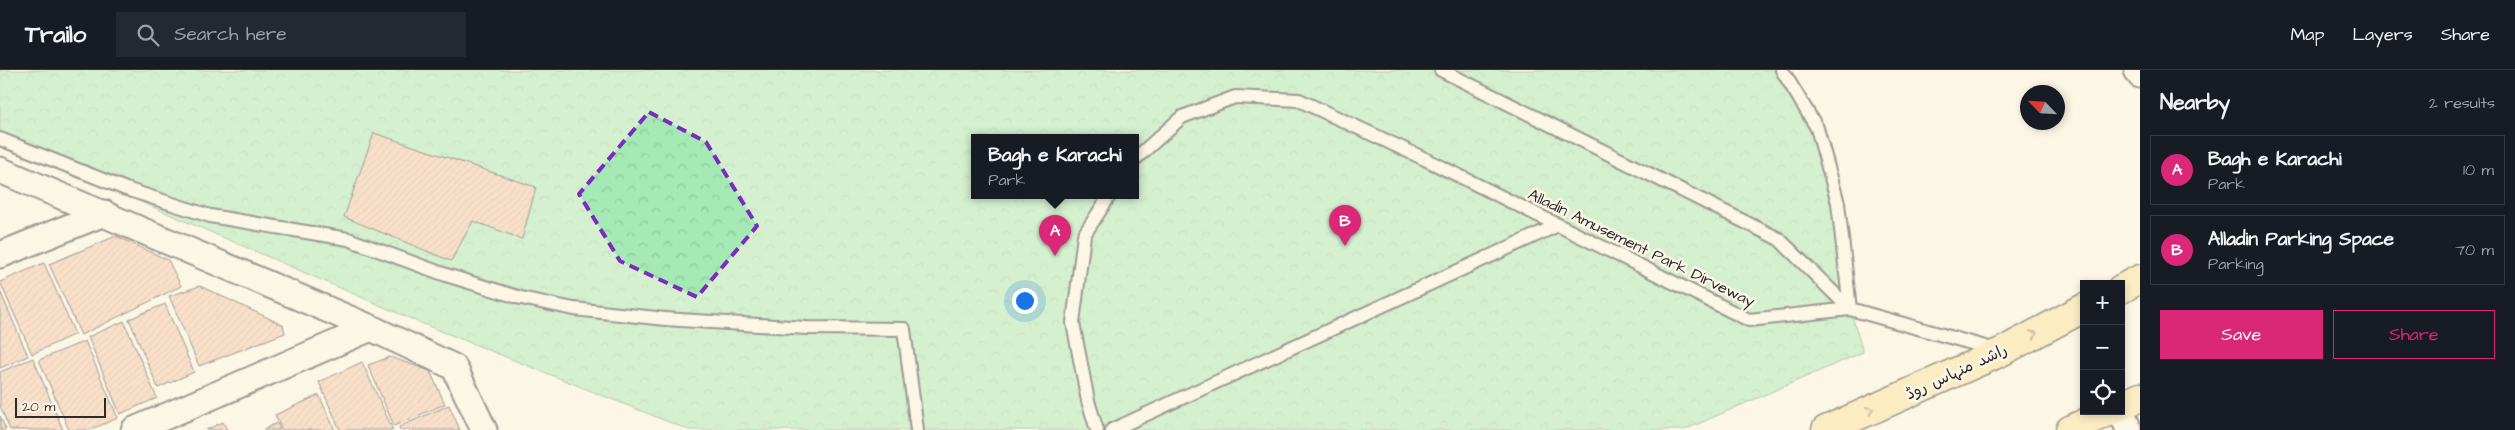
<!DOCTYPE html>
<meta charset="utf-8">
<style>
:root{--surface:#171b24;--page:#242831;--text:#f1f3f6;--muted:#9ea1a6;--line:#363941;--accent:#db2777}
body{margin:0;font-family:"Architects Daughter","Playpen Sans Arabic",sans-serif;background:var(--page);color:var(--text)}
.controls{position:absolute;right:15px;bottom:15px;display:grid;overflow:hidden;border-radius:0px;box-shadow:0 2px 8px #0003}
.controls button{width:45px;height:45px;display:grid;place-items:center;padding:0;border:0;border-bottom:1px solid var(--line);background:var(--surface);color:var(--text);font:25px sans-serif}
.compass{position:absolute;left:2020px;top:15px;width:45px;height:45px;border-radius:50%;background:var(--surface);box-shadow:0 2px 8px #0003;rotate:295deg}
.scale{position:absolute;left:15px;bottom:12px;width:91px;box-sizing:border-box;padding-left:5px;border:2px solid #2b2b2b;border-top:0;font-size:14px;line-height:18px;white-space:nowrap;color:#2b2b2b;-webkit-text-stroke:4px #fcf5e5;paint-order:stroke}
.you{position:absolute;left:1024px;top:230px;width:18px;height:18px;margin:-12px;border:4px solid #fff;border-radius:50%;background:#1a73e8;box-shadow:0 0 0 8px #1a73e833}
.badge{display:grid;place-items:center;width:32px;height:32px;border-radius:50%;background:var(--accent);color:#fff;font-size:16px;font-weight:700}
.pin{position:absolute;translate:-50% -41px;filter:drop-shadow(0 1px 2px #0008)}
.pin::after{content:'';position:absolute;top:26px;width:18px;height:15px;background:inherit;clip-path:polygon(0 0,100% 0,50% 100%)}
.popup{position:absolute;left:971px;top:64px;width:168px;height:65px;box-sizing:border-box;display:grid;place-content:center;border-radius:0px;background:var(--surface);filter:drop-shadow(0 1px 4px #0005);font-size:16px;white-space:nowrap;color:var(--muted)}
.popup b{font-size:19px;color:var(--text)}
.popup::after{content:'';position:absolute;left:50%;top:100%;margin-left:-10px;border:10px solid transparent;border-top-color:var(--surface)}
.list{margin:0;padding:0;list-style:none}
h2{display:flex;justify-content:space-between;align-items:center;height:65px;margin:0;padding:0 20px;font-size:21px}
h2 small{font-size:16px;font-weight:400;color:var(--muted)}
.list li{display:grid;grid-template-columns:32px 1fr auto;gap:15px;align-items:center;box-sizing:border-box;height:70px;margin:0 10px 10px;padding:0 10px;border:1px solid var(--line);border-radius:0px}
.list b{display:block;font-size:19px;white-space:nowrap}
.list p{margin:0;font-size:16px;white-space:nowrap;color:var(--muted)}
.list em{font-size:16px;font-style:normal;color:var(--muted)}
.actions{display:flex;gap:10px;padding:15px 20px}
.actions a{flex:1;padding:11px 0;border:1px solid var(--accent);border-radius:0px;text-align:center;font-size:18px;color:var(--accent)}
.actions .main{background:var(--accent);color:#fff}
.icon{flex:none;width:28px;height:28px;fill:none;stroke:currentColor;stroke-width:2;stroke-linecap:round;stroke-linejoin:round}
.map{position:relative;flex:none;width:2140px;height:360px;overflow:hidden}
header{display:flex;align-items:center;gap:30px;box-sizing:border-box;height:70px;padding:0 25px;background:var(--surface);border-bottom:1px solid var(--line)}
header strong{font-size:24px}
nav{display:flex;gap:28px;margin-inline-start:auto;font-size:18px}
.search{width:350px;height:45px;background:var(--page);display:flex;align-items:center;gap:12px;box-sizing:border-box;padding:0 18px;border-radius:0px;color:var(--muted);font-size:19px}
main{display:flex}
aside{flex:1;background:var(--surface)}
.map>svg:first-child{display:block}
.park{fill:url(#park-crowns);stroke:#688a70;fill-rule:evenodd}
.building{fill:url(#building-hatch);stroke:#2b2b2b}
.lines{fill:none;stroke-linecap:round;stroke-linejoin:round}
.service-casing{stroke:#2b2b2b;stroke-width:16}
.minor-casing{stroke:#2b2b2b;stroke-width:29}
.primary-casing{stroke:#2b2b2b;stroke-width:31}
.service{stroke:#fcf5e5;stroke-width:12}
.minor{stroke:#fcf5e5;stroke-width:25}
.primary{stroke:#fbdf96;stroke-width:28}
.oneway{stroke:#938560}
.marked{fill:none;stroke:#7b2cbf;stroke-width:4;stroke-dasharray:10 6;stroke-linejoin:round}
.labels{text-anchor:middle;stroke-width:5;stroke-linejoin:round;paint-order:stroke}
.street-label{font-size:16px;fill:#2b2b2b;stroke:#fcf5e5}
</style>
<header>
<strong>Trailo</strong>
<div class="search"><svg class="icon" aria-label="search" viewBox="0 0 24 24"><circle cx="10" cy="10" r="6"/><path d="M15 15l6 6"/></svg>Search here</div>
<nav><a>Map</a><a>Layers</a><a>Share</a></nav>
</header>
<main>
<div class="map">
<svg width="2140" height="360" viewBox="0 0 2140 360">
<defs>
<pattern id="park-crowns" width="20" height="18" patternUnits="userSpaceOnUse" patternTransform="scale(1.25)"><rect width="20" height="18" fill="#a5e9b4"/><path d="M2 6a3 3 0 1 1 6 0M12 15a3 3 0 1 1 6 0" fill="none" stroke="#8ec89b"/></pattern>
<pattern id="building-hatch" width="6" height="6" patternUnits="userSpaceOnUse" patternTransform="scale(1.25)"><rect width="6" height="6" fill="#f7c5a7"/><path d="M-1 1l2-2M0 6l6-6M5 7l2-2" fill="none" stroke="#d4a990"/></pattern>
</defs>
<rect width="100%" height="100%" fill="#fcf5e5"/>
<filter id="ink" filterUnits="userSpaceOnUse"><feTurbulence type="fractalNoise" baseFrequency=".02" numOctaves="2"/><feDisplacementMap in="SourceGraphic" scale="10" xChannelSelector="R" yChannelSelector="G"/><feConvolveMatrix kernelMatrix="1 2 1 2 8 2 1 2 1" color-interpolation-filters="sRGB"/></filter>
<g filter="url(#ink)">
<path class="park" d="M 0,0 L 1782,0 L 1817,58 L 1838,133 L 1850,239 L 1863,282 L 1684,360 L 689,360 L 421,253 L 0,71 ZM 975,67 L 1135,67 L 1135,125 L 975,125 Z"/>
<g class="building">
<path d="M 374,63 L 536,117 L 522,169 L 473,151 L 451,191 L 344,147 Z"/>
<path d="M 116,166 L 168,190 L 181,216 L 81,265 L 49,194 Z"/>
<path d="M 44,193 L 75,264 L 32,284 L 0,212 Z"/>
<path d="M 200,216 L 283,255 L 285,263 L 199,296 L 169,226 Z"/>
<path d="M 0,221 L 28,286 L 0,298 Z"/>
<path d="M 165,234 L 194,302 L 158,318 L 129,249 Z"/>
<path d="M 124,251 L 157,328 L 120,344 L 88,267 Z"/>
<path d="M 85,271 L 118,348 L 89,360 L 69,360 L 39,290 Z"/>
<path d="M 390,287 L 430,301 L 445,334 L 394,356 L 368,295 Z"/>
<path d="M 33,288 L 63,360 L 10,360 L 0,336 L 0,302 Z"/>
<path d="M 362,292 L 393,360 L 340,360 L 319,312 Z"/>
<path d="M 319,325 L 335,360 L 282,360 L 275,345 Z"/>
<path d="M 449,335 L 460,360 L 400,360 L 399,357 Z"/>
<path d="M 0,346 L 6,360 L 0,360 Z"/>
<path d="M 223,352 L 227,360 L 206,360 Z"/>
<path d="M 277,353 L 280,360 L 263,360 Z"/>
</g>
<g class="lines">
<defs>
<g id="service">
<path d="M 1441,0 L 1779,169 L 1850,239"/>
<path d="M 1782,0 L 1817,58 L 1838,133 L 1850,239 L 1996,280"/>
<path d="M 0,69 L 126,119 L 210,146 L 348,169 L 446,205 L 521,228 L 574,239 L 665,249 L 806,258 L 904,259 L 917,360"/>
<path d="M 1135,89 L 1182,47 L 1235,27 L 1299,30 L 1427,90 L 1749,250 L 1850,239"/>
<path d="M 1097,360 L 1088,331 L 1073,253 L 1084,165 L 1110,125"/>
<path d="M 1112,360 L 1558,155"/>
</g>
<g id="minor">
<path d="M 2137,0 L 2140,5"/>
<path d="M 0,100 L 371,258 L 454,297 L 484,360"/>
<path d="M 0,185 L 104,143"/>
<path d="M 2121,341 L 2129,360"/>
<path d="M 134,360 L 371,258"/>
</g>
<g id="primary">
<path d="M 2121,219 L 2140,209"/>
<path d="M 2121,336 L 2140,327"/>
<path d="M 1826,360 L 2001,282 L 2084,238"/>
<path d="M 2070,360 L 2110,341"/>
</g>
</defs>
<use href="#service" class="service-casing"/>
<use href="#minor" class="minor-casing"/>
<use href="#primary" class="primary-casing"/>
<use href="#service" class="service"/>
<use href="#minor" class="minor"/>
<use href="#primary" class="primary"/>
</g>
<defs><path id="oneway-chevron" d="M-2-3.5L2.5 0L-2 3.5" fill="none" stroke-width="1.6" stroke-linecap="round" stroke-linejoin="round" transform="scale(1.25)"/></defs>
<g class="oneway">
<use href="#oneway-chevron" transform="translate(2034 264) rotate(-28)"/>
<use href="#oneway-chevron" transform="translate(1870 340) rotate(-24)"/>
</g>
</g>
<path d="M0 0H2140V360H0ZM 649,42 L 706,72 L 757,156 L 697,227 L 620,191 L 579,124 Z" fill="#fcf5e5" fill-opacity=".55" fill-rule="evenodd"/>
<path class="marked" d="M 649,42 L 706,72 L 757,156 L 697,227 L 620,191 L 579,124 Z"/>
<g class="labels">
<g class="street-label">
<text transform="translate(1642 177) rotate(26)" y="6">Alladin Amusement Park Dirveway</text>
<text transform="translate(1956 301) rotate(-25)" y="6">راشد منہاس روڈ</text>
</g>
</g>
</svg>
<div class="controls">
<button>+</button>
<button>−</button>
<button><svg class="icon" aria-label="locate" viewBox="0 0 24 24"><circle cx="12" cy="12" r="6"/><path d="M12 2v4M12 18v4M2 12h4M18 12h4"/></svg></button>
</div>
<svg class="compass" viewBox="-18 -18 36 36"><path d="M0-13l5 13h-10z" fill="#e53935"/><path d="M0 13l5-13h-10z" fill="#9ea1a6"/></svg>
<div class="scale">20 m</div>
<div class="you"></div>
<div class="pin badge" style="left:1055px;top:186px">A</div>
<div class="popup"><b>Bagh e Karachi</b>Park</div>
<div class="pin badge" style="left:1345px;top:176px">B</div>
</div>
<aside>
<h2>Nearby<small>2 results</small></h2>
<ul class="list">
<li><span class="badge">A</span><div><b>Bagh e Karachi</b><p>Park</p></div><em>10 m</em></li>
<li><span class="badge">B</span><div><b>Alladin Parking Space</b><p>Parking</p></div><em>70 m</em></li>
</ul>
<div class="actions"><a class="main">Save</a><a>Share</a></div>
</aside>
</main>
